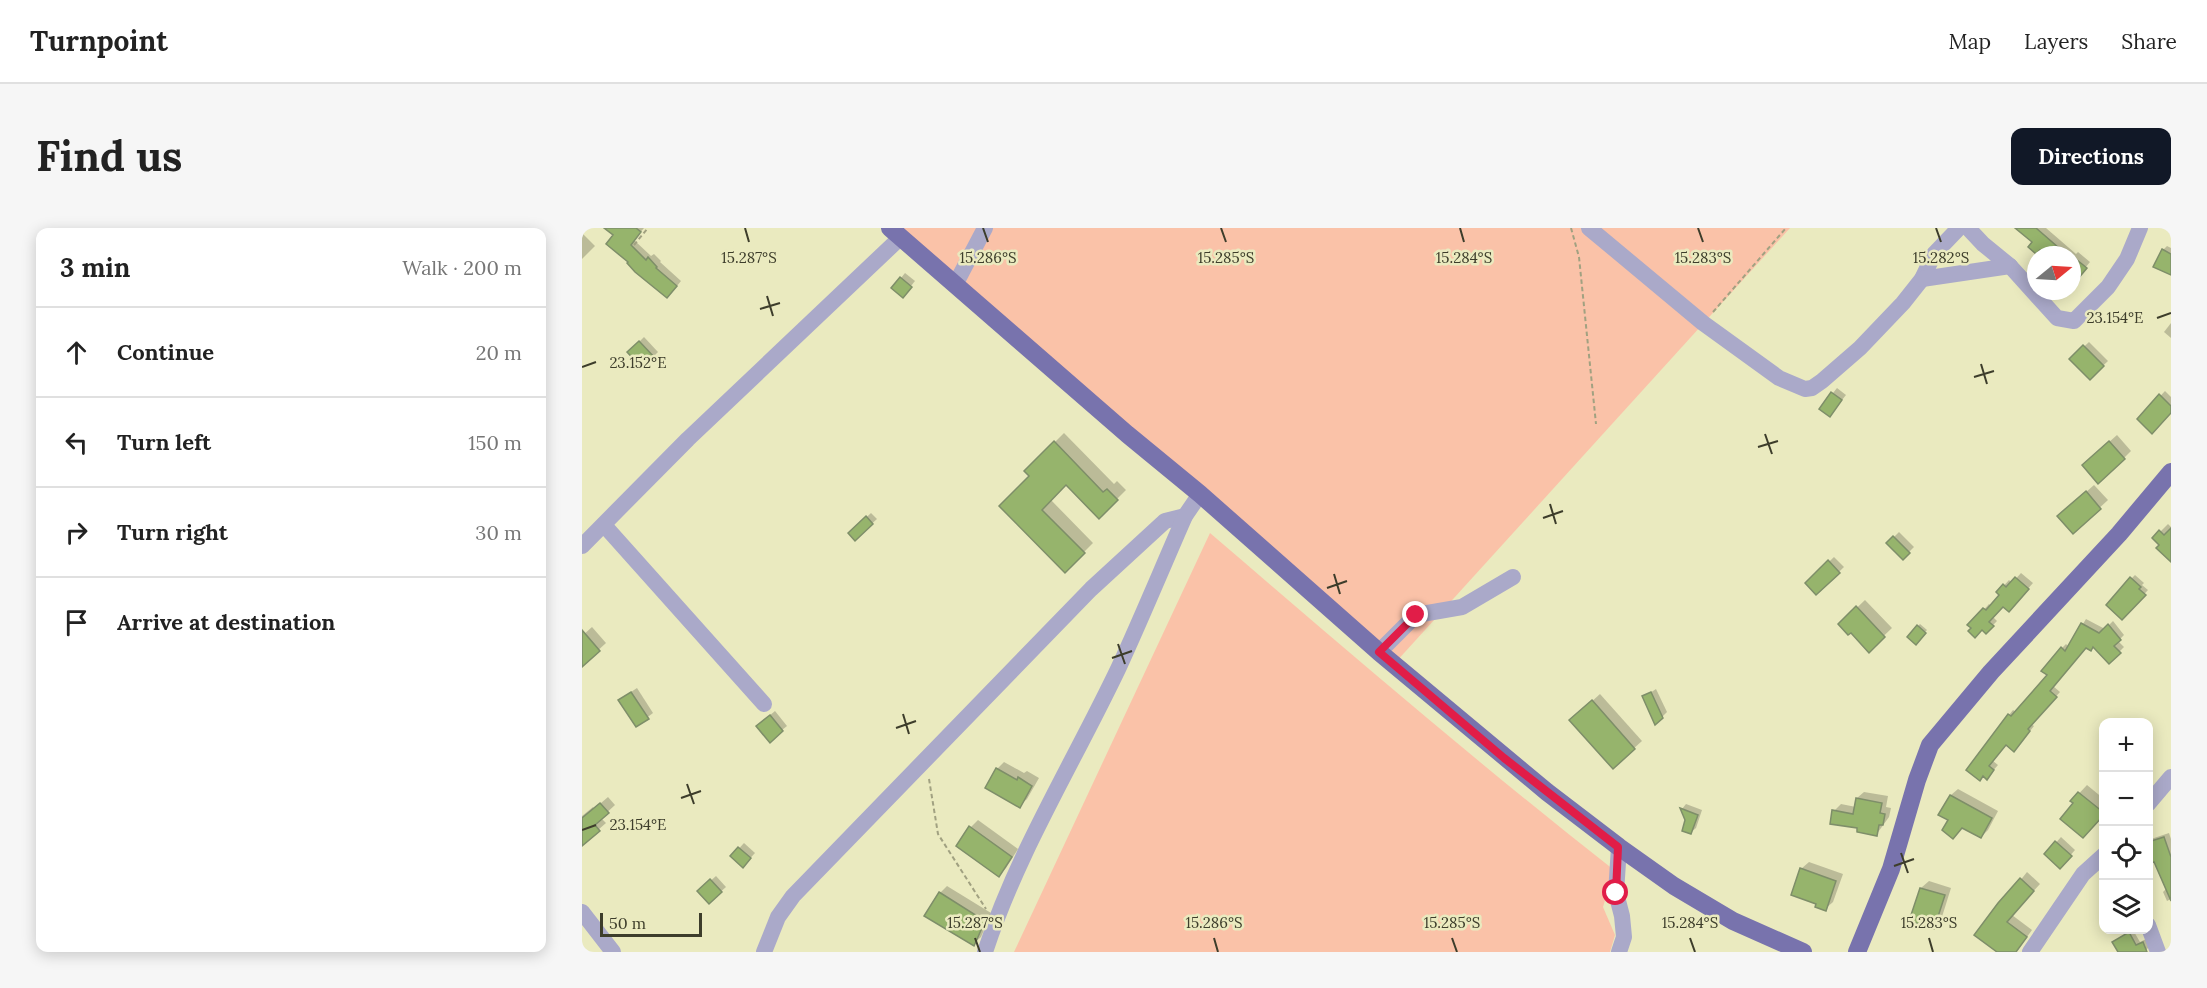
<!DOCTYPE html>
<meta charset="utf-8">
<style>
:root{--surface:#fff;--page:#f6f6f6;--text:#222;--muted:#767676;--line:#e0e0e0;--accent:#111827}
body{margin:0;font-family:Lora,serif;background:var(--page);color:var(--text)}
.controls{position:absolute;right:18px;bottom:18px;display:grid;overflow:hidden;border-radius:12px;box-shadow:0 3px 15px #0003}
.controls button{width:54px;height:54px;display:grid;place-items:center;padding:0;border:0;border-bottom:2px solid var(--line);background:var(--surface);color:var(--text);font:30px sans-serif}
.compass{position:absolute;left:1445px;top:18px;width:54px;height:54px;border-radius:50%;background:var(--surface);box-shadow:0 3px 15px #0003;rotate:72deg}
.scale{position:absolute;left:18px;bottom:15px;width:102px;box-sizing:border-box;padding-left:6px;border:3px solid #3d3d2b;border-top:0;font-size:16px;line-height:21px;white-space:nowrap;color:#3d3d2b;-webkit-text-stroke:4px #eaeabf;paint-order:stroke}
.stop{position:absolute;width:18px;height:18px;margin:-14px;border:4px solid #e11d48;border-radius:50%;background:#fff}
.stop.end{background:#e11d48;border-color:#fff;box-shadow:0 2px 6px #0008}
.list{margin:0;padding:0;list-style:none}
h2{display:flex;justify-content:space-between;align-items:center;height:78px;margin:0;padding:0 24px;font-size:26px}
h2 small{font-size:20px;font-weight:400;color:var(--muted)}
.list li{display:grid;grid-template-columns:39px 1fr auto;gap:18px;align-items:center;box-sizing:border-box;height:90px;padding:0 24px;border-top:2px solid var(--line)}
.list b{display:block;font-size:22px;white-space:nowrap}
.list em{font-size:20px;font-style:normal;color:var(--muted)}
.icon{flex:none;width:33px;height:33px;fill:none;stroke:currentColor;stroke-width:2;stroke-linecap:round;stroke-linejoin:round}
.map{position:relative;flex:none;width:1589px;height:724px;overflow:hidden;border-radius:12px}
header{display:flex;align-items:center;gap:36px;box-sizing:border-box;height:84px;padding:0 30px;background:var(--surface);border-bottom:2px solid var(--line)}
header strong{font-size:28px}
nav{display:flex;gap:33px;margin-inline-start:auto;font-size:21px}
.intro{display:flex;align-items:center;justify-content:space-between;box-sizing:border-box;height:144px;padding:0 36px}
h1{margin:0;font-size:42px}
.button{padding:15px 27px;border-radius:12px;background:var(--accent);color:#fff;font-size:21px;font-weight:700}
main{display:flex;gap:36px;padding:0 36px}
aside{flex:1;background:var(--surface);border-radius:12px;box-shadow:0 3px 15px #0003}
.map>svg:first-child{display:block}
.green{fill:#fac2a8}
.shadow{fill:#0003}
.building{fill:#96b46c;stroke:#7e8e69;stroke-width:1.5}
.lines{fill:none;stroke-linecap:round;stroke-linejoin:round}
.path{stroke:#a1a181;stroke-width:2;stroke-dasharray:4.5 3;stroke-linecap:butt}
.minor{stroke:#aaa9c9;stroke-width:16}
.major{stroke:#7873ad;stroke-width:18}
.route{stroke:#e11d48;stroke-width:8}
.ticks{fill:none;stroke:#3d3d2b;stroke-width:2}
.ticks-label{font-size:15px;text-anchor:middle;fill:#3d3d2b;stroke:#eaeabf;stroke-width:5;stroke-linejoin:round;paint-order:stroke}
</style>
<header>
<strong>Turnpoint</strong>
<nav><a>Map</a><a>Layers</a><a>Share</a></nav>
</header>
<div class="intro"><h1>Find us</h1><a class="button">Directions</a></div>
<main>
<aside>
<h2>3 min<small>Walk · 200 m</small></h2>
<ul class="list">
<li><svg class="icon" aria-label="ahead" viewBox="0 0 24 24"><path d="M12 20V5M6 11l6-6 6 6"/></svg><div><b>Continue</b></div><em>20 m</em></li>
<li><svg class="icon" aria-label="left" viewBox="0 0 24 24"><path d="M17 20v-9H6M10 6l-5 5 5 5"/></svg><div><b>Turn left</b></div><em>150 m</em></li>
<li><svg class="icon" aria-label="right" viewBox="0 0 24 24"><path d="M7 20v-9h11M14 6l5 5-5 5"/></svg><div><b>Turn right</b></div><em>30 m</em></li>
<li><svg class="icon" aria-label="arrive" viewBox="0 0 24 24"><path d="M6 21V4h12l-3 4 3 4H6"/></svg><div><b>Arrive at destination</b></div></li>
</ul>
</aside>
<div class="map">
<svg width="1589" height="724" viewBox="0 0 1589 724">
<rect width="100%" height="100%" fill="#eaeabf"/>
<g class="green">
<path d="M 310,0 L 1208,0 L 813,435 Z"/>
<path d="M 628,305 C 761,419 894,534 1032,642 L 1021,679 L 1033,707 L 1028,724 L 432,724 Z"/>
</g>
<g class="shadow">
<path d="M 30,0 L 62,0 L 52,12 L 69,28 L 72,26 L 79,33 L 78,34 L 99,53 L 90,64 L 33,7 Z"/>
<path d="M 1436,0 L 1464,0 L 1494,26 L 1496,24 L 1508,34 L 1492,53 L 1490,52 L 1490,27 L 1466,27 Z"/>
<path d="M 0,5 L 13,18 L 0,31 Z"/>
<path d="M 1585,18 L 1589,20 L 1589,46 L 1581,22 Z"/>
<path d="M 323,45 L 333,53 L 325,63 L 319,50 Z"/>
<path d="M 1589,95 L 1589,110 L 1582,104 Z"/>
<path d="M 62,109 L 76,124 L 61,139 L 47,124 Z"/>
<path d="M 1507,114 L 1526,133 L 1508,150 L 1489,131 Z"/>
<path d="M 1255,160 L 1264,167 L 1252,182 L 1239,180 Z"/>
<path d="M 1583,163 L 1589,169 L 1589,183 L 1557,191 Z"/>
<path d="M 482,205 L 532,256 L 535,253 L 544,262 L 517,289 L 484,255 L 468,271 L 511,315 L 483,343 L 420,278 L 450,248 L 444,243 Z"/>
<path d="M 1535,207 L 1549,223 L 1542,230 L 1509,230 Z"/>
<path d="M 1512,257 L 1526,272 L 1491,304 L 1485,281 Z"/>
<path d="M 289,285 L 295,291 L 274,310 L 268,305 Z"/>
<path d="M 1586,296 L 1589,299 L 1589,332 L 1572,310 Z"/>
<path d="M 1317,304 L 1332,319 L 1321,330 L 1306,315 Z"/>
<path d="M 1252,329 L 1262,339 L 1235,365 L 1225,355 Z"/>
<path d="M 1439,345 L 1451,355 L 1427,382 L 1421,377 L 1411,389 L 1415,393 L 1404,404 L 1400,401 L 1391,400 L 1388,397 L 1407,376 L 1409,378 L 1419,367 L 1416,364 L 1427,352 L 1430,355 Z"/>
<path d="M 1553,347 L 1562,355 L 1560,357 L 1566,362 L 1540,390 L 1549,351 Z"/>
<path d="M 1283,372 L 1310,400 L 1287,422 L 1269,403 L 1258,396 Z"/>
<path d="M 1504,391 L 1523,401 L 1531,393 L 1542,407 L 1536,413 L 1542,419 L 1527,434 L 1512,418 L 1505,419 L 1471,458 L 1478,464 L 1449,496 L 1452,498 L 1437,517 L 1424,516 L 1411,533 L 1416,537 L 1409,545 L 1402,547 L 1386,542 L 1427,487 L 1431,482 L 1434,484 L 1467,447 L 1480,420 L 1484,416 L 1487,419 Z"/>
<path d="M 1338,396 L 1345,402 L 1333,415 L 1327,409 Z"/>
<path d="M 10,399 L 24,415 L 0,437 L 0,408 Z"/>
<path d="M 55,460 L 71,485 L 55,497 L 43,468 Z"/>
<path d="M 1074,461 L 1085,484 L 1074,495 L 1062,469 Z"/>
<path d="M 1018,466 L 1060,513 L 1031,539 L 997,485 Z"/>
<path d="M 193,483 L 205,498 L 200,502 L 181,493 Z"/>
<path d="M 422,534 L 442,545 L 445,543 L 457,550 L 445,571 L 437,578 L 415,541 Z"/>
<path d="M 1505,557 L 1522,571 L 1522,586 L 1508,601 L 1490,573 Z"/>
<path d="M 1376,561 L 1416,583 L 1406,602 L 1399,609 L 1369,567 Z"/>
<path d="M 1282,564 L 1306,568 L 1304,579 L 1309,580 L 1307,589 L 1294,607 L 1277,599 L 1252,583 L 1259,576 L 1274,579 L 1275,570 Z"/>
<path d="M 26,569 L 33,577 L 19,590 L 24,595 L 0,616 L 0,588 L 11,579 L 12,581 Z"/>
<path d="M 1104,576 L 1120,582 L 1114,600 L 1109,604 L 1100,581 Z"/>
<path d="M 396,592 L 436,621 L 424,640 L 417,647 L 389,599 Z"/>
<path d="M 1587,605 L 1589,611 L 1589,671 L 1585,673 L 1581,664 L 1585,660 L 1572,632 L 1566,629 L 1566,612 Z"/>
<path d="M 1479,609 L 1493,622 L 1478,639 L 1464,626 Z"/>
<path d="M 162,615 L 173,625 L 161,638 L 150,628 Z"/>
<path d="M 1227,634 L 1261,646 L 1251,674 L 1243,681 L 1236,675 L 1219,641 Z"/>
<path d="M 1445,644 L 1458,656 L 1430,687 L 1450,702 L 1434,724 L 1418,724 L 1395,707 Z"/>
<path d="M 134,648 L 144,659 L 127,674 L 117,663 Z"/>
<path d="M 1347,653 L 1369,660 L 1359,692 L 1352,699 L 1339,660 Z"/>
<path d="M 365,658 L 409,685 L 399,709 L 391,716 L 358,665 Z"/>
<path d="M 1551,702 L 1558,714 L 1564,711 L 1567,719 L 1562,724 L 1532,714 Z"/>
</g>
<g class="building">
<path d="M 22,0 L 54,0 L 59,4 L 49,17 L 64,32 L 66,29 L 75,39 L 74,40 L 95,58 L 85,70 L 53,44 L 45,35 L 46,34 L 24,16 L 31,7 Z"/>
<path d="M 1433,0 L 1454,0 L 1485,27 L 1464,27 L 1458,22 L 1454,26 L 1446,19 L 1450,14 Z"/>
<path d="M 1580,21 L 1589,26 L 1589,47 L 1571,39 Z"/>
<path d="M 1490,28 L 1505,40 L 1490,58 Z"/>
<path d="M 318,49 L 330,59 L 321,70 L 309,60 Z"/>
<path d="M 57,113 L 73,130 L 61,141 L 45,124 Z"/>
<path d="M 1501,117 L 1522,138 L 1508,152 L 1487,131 Z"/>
<path d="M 1249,164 L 1260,172 L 1248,189 L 1237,181 Z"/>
<path d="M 1577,166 L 1589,178 L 1589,185 L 1570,206 L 1555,191 Z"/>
<path d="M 472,213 L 521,264 L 525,261 L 536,272 L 517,291 L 484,257 L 460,282 L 503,325 L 483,345 L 417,278 L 447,248 L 442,243 Z"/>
<path d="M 1527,213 L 1543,231 L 1516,256 L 1500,237 Z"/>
<path d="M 1504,263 L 1519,281 L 1491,306 L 1475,288 Z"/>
<path d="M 284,288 L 291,296 L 273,313 L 266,305 Z"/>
<path d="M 1589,300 L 1589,334 L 1574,320 L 1577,317 L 1570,310 L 1577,302 L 1582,307 Z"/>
<path d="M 1311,308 L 1328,325 L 1321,332 L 1304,315 Z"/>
<path d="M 1246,332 L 1258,345 L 1234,367 L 1223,355 Z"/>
<path d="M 1433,349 L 1447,361 L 1427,384 L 1421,379 L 1407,394 L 1412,398 L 1404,406 L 1400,402 L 1393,410 L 1386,403 L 1389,400 L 1385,397 L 1401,380 L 1404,382 L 1417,367 L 1414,364 L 1421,356 L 1424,359 Z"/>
<path d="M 1548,349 L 1559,359 L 1557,361 L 1564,367 L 1540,392 L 1524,377 Z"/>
<path d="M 1274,378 L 1303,409 L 1287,425 L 1269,405 L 1266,407 L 1256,396 Z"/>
<path d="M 1499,395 L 1517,405 L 1526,396 L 1539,412 L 1532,418 L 1539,425 L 1527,436 L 1511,419 L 1509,423 L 1504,420 L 1468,463 L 1475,469 L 1446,501 L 1448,503 L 1432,524 L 1424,517 L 1407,538 L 1412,542 L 1405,552 L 1401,548 L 1398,553 L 1384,542 L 1426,486 L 1429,488 L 1465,447 L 1459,443 L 1479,419 L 1483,423 Z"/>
<path d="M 1335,397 L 1344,405 L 1334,417 L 1325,409 Z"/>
<path d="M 0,402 L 18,423 L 0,439 Z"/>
<path d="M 49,464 L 67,491 L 54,499 L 36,472 Z"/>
<path d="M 1069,464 L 1081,490 L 1073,497 L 1060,468 Z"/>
<path d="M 1010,472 L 1053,521 L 1031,541 L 987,492 Z"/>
<path d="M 188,487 L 201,503 L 188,515 L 174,498 Z"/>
<path d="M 414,540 L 435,552 L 436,549 L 450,558 L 438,580 L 403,560 Z"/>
<path d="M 1496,564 L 1521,584 L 1521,588 L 1501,610 L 1478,591 L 1491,575 L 1488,573 Z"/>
<path d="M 1368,567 L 1410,590 L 1399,610 L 1380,600 L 1371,611 L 1360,602 L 1366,592 L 1356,587 Z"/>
<path d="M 1274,570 L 1300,575 L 1298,585 L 1303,586 L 1301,597 L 1297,597 L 1295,608 L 1275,604 L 1275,600 L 1248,596 L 1250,582 L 1271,586 Z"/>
<path d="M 18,575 L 27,585 L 13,597 L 18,603 L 0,618 L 0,590 Z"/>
<path d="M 1098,580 L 1116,587 L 1109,606 L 1100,603 L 1103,592 Z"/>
<path d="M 387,598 L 430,629 L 417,649 L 374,618 Z"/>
<path d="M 1582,609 L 1589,629 L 1589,673 L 1572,634 L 1566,636 L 1566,614 Z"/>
<path d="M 1473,613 L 1490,628 L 1478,641 L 1462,626 Z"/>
<path d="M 156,619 L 169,630 L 161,640 L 148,628 Z"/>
<path d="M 1218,640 L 1254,653 L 1244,683 L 1233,679 L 1234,676 L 1209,667 Z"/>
<path d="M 1438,650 L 1452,663 L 1425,694 L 1445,709 L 1434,724 L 1415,724 L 1392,707 L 1416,675 Z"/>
<path d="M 128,651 L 140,664 L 127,676 L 115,663 Z"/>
<path d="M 1338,660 L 1363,667 L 1352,701 L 1327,693 Z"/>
<path d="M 357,664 L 403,693 L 392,718 L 342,688 Z"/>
<path d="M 1547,704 L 1554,717 L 1561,714 L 1565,724 L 1536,724 L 1530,714 Z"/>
</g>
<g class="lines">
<g class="path">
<path d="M 989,0 L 997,29 L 1014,196"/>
<path d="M 52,17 L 66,0"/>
<path d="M 1131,84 L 1204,0"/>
<path d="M 347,551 L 356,606 L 404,681"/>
</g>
<g class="minor">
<path d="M 1007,0 L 1121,95 L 1197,150 L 1223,161 L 1230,160 L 1240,153 L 1278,120 L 1321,75 L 1340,51 L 1352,26 L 1377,0"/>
<path d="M 1386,0 L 1401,16 L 1428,38 L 1475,90 L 1492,93 L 1526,59 L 1545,31 L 1558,0"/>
<path d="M 1340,51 L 1428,38"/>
<path d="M 373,57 L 403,0"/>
<path d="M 22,297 L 182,476"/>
<path d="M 0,318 L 106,211 L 319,9"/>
<path d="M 797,424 L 834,387 L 880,379 L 931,349"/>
<path d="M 1566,576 L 1589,549"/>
<path d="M 1037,619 L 1034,665 L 1040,688 L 1042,709 L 1037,724"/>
<path d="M 0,684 L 31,724"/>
<path d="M 1566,697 L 1576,724"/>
<path d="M 182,724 L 196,689 L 211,668 L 509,361 L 583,293 L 603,288"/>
<path d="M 403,724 C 436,623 492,534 537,439 C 560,389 581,338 603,288 L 618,266"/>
<path d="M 1448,724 L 1501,646 L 1522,627"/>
</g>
<g class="major">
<path d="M 308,0 L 545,206 L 618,266 L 797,424 L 965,564 L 1037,619 L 1092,658 L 1151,693 L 1221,724"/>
<path d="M 1275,724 L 1309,641 L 1335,552 L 1348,517 L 1409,444 L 1537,306 L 1589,244"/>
</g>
</g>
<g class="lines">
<path class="route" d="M 834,387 L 797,424 L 922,530 L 1036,619 L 1034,665"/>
</g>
<path class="ticks" d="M 163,0 L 167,14M 401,0 L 406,14M 639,0 L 644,14M 878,0 L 882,14M 1116,0 L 1121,14M 1354,0 L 1359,14M 185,68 L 191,88M 178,81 L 198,75M 1575,90 L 1589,85M 1399,136 L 1405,156M 0,139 L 14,134M 1392,149 L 1412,143M 1183,206 L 1190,226M 1176,219 L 1196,213M 968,276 L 974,296M 961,290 L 981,283M 752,346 L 758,366M 745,360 L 765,353M 536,416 L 543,436M 530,430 L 550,423M 321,486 L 327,506M 314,500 L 334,493M 105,556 L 112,576M 99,570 L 119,563M 0,602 L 14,597M 1319,625 L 1326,645M 1312,638 L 1332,631M 393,710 L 398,724M 632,710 L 636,724M 870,710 L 875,724M 1108,710 L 1113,724M 1347,710 L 1351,724"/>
<g class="ticks-label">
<text x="167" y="35">15.287°S</text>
<text x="406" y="35">15.286°S</text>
<text x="644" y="35">15.285°S</text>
<text x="882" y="35">15.284°S</text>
<text x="1121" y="35">15.283°S</text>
<text x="1359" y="35">15.282°S</text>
<text x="1533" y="95">23.154°E</text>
<text x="56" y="140">23.152°E</text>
<text x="56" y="602">23.154°E</text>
<text x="393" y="700">15.287°S</text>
<text x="632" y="700">15.286°S</text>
<text x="870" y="700">15.285°S</text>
<text x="1108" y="700">15.284°S</text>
<text x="1347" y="700">15.283°S</text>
</g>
</svg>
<div class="controls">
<button>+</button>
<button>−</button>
<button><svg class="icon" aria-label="locate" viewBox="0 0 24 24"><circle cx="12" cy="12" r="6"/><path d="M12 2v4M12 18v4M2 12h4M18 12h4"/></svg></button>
<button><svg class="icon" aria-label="layers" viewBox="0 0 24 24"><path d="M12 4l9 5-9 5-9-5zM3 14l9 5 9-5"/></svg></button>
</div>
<svg class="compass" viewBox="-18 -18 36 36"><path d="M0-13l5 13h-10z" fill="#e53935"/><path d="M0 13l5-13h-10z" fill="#767676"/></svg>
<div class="scale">50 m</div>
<div class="stop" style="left:1034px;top:665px"></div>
<div class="stop end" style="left:834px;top:387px"></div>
</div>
</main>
